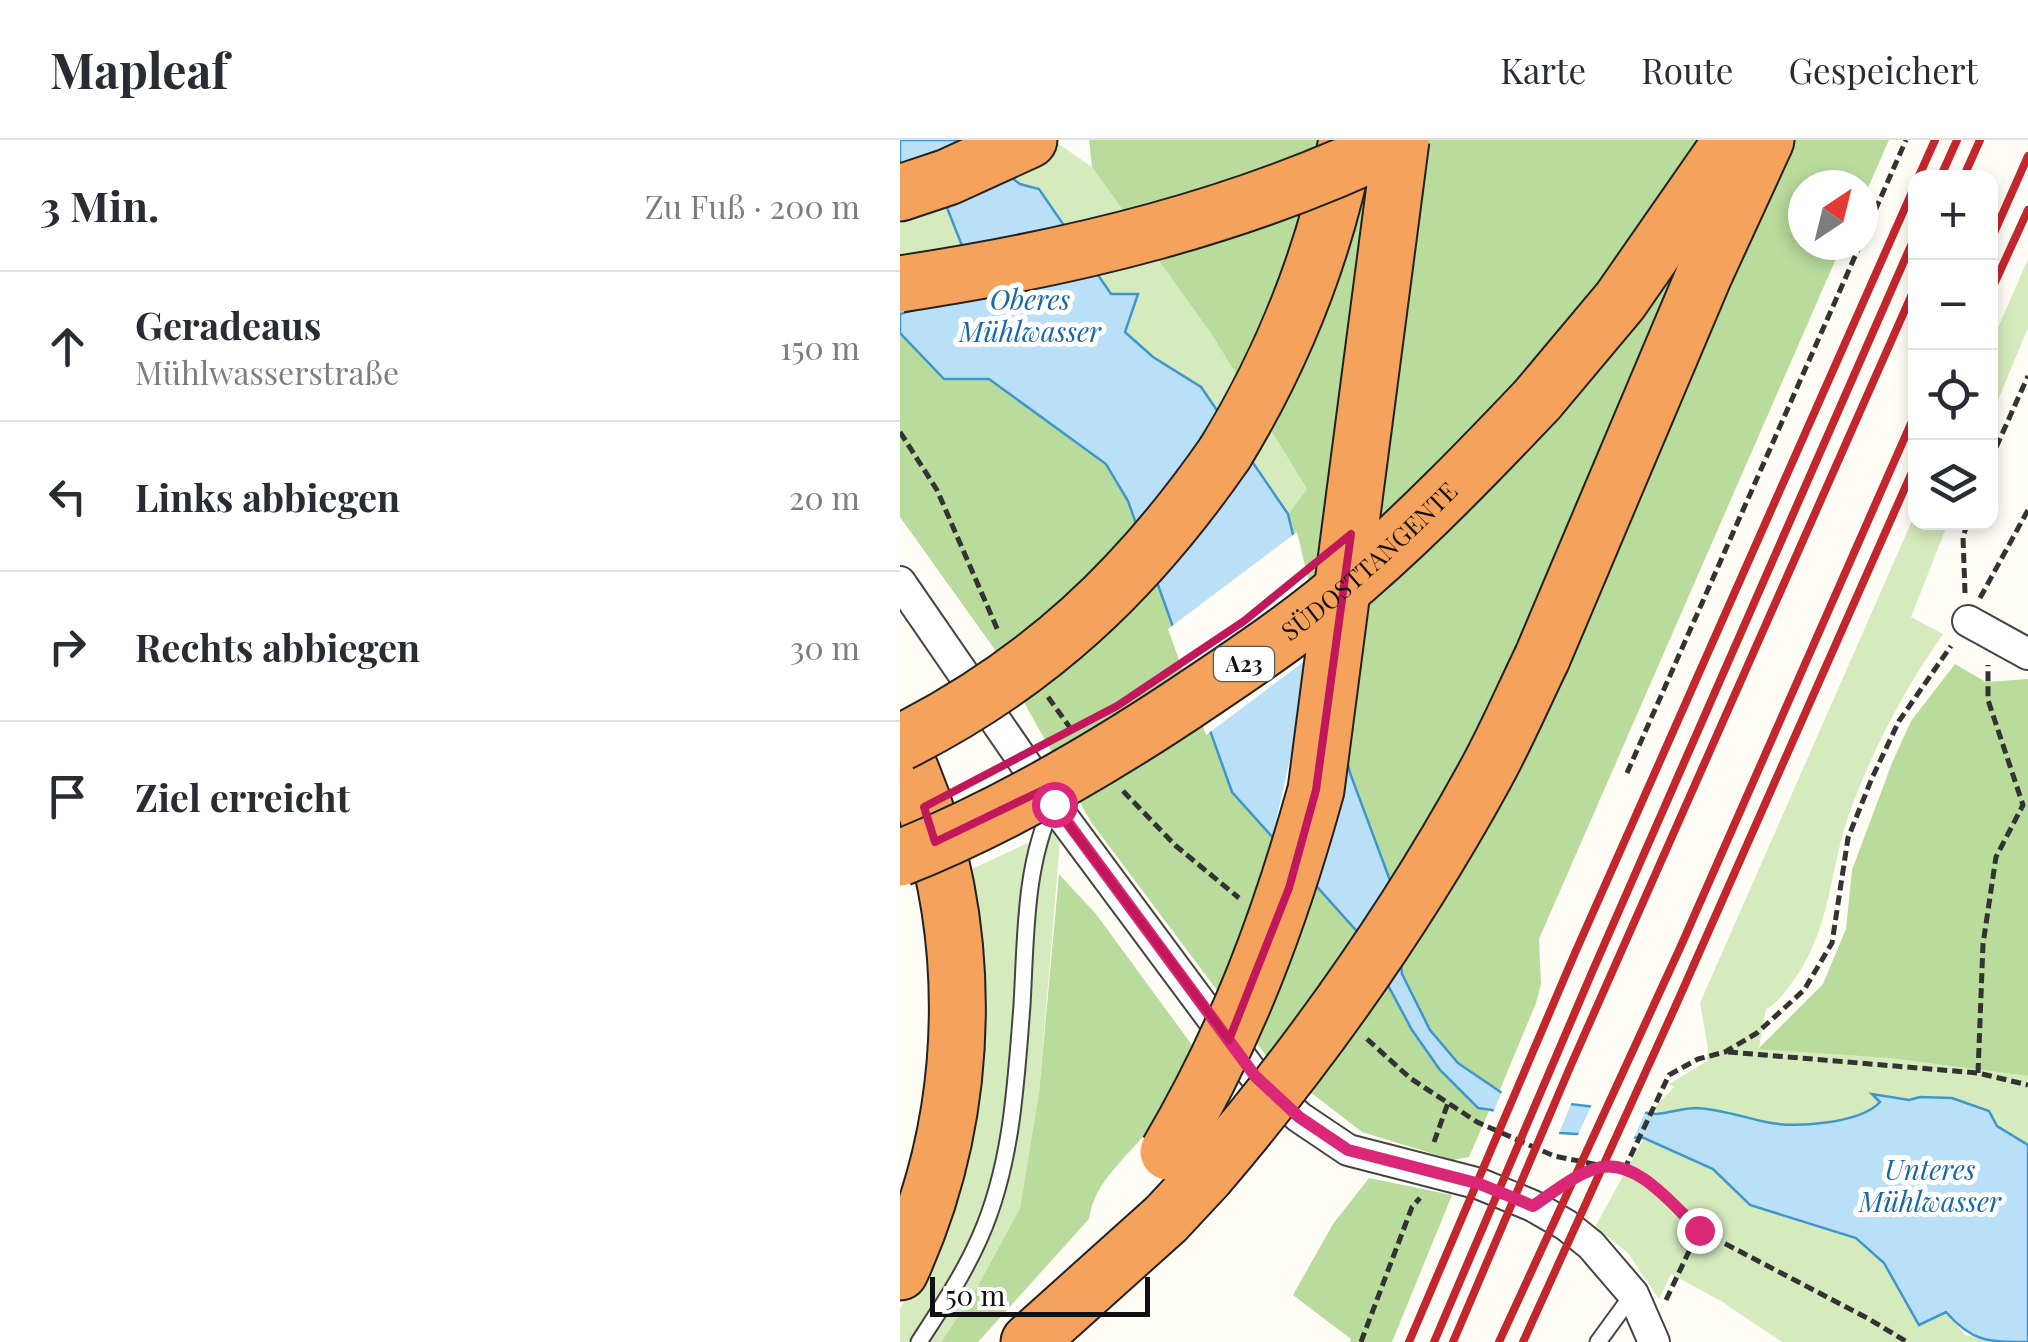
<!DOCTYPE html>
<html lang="de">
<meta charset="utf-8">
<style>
:root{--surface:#fff;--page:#f2f2f3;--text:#2b2b33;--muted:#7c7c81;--line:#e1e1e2}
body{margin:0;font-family:"Playfair Display",serif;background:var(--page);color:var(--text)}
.controls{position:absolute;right:30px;top:30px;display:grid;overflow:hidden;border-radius:20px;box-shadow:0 5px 15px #0003}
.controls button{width:90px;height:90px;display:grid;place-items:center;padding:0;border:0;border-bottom:2px solid var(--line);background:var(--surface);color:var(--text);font:50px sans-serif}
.compass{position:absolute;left:888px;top:30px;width:90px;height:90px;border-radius:50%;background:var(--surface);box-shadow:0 5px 15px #0003;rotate:35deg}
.scale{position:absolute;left:30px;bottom:25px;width:220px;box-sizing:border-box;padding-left:10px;border:5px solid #111;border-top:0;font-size:28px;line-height:35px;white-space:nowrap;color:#111;-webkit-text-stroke:8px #fff;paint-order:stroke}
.stop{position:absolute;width:30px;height:30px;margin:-22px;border:8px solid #db2777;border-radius:50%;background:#fff}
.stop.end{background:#db2777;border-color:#fff;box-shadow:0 2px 10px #0008}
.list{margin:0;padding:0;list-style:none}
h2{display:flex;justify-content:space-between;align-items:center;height:130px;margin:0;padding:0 40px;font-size:42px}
h2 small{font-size:32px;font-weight:400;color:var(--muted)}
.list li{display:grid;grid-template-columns:65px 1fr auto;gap:30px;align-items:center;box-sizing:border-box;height:150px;padding:0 40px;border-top:2px solid var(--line)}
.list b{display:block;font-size:38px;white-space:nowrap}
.list p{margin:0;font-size:32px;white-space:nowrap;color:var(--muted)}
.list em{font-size:32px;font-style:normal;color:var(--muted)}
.icon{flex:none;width:55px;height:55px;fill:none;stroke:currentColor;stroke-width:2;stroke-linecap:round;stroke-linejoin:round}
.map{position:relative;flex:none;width:1128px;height:1202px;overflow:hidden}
header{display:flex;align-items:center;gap:60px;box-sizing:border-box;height:140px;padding:0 50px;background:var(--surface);border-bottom:2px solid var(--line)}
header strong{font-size:48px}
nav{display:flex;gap:55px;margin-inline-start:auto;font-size:35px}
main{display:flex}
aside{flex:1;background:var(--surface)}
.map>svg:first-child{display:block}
.green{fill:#d5ebbd}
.forest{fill:#b9dc9c}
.water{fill:#b9e0f7;stroke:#3f96cf;stroke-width:2.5}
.pier{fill:#fffdf5}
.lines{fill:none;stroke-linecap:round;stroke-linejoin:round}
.service-casing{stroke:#444;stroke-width:19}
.minor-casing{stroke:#444;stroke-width:34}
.motorway-casing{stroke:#222;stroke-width:59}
.path{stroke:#333;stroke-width:5;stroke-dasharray:10 5;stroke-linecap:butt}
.service{stroke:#fff;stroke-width:15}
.minor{stroke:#fff;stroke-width:30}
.motorway{stroke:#f5a25d;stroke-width:55}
.rail{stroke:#c4262e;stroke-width:8}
.motorway-bridge-casing{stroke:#222;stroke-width:59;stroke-linecap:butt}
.motorway-bridge{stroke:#f5a25d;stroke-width:55}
.route{stroke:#db2777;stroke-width:12}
.marked{fill:none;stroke:#c2185b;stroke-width:8;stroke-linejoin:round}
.labels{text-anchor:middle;stroke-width:10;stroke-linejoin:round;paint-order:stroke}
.shield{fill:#fff;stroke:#585858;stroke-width:2.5}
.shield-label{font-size:22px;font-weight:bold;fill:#111}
.street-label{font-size:25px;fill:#111;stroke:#fff}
.water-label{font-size:28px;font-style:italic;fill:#1768a6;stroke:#fff}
</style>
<header>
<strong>Mapleaf</strong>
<nav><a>Karte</a><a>Route</a><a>Gespeichert</a></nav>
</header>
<main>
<aside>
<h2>3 Min.<small>Zu Fuß · 200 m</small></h2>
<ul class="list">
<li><svg class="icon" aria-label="ahead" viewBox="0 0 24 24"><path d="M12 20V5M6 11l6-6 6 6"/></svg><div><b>Geradeaus</b><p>Mühlwasserstraße</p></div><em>150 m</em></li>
<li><svg class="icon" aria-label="left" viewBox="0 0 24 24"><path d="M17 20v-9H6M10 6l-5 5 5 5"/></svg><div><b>Links abbiegen</b></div><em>20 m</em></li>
<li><svg class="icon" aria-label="right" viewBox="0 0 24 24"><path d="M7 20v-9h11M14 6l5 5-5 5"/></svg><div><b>Rechts abbiegen</b></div><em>30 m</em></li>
<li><svg class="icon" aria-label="arrive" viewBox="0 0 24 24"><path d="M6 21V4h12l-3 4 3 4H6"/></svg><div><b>Ziel erreicht</b></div></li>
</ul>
</aside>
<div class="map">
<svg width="1128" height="1202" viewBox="0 0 1128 1202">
<rect width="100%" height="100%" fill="#fffdf5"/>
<g class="green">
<path d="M 153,0 L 192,27 L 312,195 L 407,349 L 388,374 L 301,248 L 253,217 L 225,191 L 211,154 L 139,49 L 120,44 L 61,3 Z"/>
<path d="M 0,25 L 32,29 L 67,118 L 37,163 L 0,174 Z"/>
<path d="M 1128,119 L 1128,188 L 1091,277 L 1091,204 Z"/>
<path d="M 1015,374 L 1016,382 L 1048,383 L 1011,477 L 1043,494 C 1006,547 976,603 953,663 C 927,730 934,790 888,848 C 881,857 876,864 866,869 L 859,908 L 989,918 L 1128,936 L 1128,1005 L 1097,986 L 1089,971 L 1052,958 L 1020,957 L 1009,960 L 974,954 L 980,962 C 960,984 895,988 866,982 C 842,977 821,969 796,968 C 783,968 770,973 757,974 L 755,967 L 774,947 L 769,944 L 807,921 L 808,909 L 800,863 Z"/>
<path d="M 161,688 L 139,953 L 120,1068 L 76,1149 L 41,1202 L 0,1202 L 0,1169 L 17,1134 L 54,737 Z"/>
<path d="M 744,998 L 813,1029 L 850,1065 L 956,1098 L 984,1123 L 1019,1185 L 1046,1171 L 1065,1195 L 1102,1202 L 882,1202 L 821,1161 L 771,1134 L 759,1159 L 728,1113 L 695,1087 Z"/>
</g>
<g class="forest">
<path d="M 189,0 L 989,0 L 963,59 L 963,45 L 903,45 L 903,105 L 942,105 L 639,799 L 641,844 L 636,863 L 599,952 L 558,923 L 530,890 L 502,834 L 494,751 L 450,633 L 388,374 L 407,349 L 312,195 L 192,27 Z"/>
<path d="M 0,193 L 44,239 L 89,239 L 206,324 L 228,361 L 332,652 L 462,797 L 512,890 L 578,968 L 589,971 L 569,1017 L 553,1020 L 462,992 L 370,921 L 191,682 L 93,507 L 0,377 Z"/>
<path d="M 1055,524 L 1086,542 L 1128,539 L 1128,936 L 989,918 L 858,909 L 923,844 L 946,789 L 952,730 L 992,623 L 1011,581 Z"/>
<path d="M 159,734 L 196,774 L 292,905 C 279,933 267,965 249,989 C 227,1018 194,1041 189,1079 L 78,1202 L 41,1202 L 76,1149 L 120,1068 L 139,953 Z"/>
<path d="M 469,1038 L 552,1055 L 492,1202 L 450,1202 L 451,1199 L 393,1155 L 433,1084 Z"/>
</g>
<path class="water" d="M 0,0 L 60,0 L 120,44 L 139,49 L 211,154 L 238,154 L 225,192 L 253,217 L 301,247 L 388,374 L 450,633 L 494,751 L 502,834 L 530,890 L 558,923 L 608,957 L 757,974 C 770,973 783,968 796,968 C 820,969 842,977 866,982 C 894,988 960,984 980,962 L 972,954 L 1009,960 L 1020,957 L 1052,958 L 1089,971 L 1097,986 L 1128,1005 L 1128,1202 C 1088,1202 1072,1202 1046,1172 L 1019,1185 L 984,1123 L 956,1098 L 850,1065 L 813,1029 L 744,998 L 660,993 L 632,988 L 592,970 L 578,968 L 540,930 L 512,890 L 462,797 L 332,652 L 228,361 L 206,324 L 89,239 L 44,239 L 0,193 L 0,174 L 37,163 L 67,118 L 32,30 L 0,25 Z"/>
<g class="pier">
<path d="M 397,392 L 445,594 L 409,746 L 371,704 L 400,573 L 406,520 L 306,595 L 268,489 Z"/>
<path d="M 603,949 L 673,959 L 657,998 L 631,993 L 592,975 Z"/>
<path d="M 693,962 L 747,968 L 732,1002 L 676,999 Z"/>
</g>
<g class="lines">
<defs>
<g id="service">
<path d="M 19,1202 C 41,1168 64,1134 80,1097 C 112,1025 116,943 122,865 C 126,797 124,727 153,664"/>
<path d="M 698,1202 L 733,1154"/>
</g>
<g id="minor">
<path d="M 0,442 L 153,664 L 355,936 L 399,977 L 448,1010 L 580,1044 L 633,1066 L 666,1085 L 691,1105 L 733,1154 L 754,1202"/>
<path d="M 1068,481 L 1128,514"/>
</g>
<g id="motorway">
<path d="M 0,53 L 48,37 L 129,0"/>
<path d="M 637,260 L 720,161 L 832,0"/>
<path d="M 325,313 C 385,215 425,113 447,0"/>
<path d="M 642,518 L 804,135 L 866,0"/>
<path d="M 0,606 C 77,770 76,967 0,1132"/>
<path d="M 129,1202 L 266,1079 L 306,1036"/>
</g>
</defs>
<use href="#service" class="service-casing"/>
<use href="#minor" class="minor-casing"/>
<use href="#motorway" class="motorway-casing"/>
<g class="path">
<path d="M 963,98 L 1006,0"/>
<path d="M 0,292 L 37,350 L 99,493"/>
<path d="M 1090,321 L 1128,236"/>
<path d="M 1065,453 L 1063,397 L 1068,382"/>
<path d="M 1080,458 L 1128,370"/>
<path d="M 148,557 L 171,589"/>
<path d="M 727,633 L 960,105"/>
<path d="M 223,651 L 276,706 L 339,758"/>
<path d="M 467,899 L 510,938 L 577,982 L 654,1016 L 724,1030 L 748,1042 L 799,1090 L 969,1179 L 1007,1202"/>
<path d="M 828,912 L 1078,933 L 1128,945"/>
<path d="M 1078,933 L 1083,804 L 1096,717 L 1123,665 L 1088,560 L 1088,525"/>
<path d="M 534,1002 L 548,963"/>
<path d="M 724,1030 L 769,935 L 798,919 L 825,912 L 857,893 L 904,850 L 932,803 L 948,698 L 972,638 L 999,581 L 1051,506"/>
<path d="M 661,1049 L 693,1029 L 704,1027"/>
<path d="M 766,1160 L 799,1090"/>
<path d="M 461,1202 L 512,1067 L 520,1058"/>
</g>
<use href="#service" class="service"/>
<use href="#minor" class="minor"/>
<use href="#motorway" class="motorway"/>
<g class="rail">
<path d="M 1018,38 L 1035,0"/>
<path d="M 1040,38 L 1057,0"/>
<path d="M 1063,38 L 1080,0"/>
<path d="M 1090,102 L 1128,16"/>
<path d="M 1090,153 L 1128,70"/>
<path d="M 509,1202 L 675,813 L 1016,43"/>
<path d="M 534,1202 L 693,830 L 1016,94"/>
<path d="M 553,1202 L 671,925 L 1016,145"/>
<path d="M 599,1202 L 780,808 L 1016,272"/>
<path d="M 623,1202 L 776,865 L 1016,323"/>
</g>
<defs>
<g id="motorway-bridge">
<path d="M 0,144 C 173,118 343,77 501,0"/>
<path d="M 0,603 C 139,533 237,440 325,313"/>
<path id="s1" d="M 0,718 C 108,675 209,615 306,549 C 358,514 411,478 458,436 C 521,381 579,321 637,260"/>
<path d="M 268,1012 C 337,895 380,780 416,650 L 501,0"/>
<path d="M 306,1036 C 413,911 506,779 585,635 C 606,597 623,557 642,518"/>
</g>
</defs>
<use href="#motorway-bridge" class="motorway-bridge-casing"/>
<use href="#motorway-bridge" class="motorway-bridge"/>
</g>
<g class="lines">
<path class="route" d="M 154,664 L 355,936 L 399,977 L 448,1010 L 580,1044 L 633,1066 C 651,1054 673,1036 694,1029 C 734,1014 774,1066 799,1090"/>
</g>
<path class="marked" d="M 451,394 L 416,650 L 389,748 L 329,900 L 143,650 L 35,702 L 24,667 L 217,566 L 344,481 Z"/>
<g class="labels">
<rect class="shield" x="314" y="507" width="60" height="34" rx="8"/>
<g class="shield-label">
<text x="344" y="532">A23</text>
</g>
<g class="street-label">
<text dy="9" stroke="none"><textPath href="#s1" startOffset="558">SÜDOSTTANGENTE</textPath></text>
</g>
<g class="water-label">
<text x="130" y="170">Oberes<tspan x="130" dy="32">Mühlwasser</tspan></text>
<text x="1030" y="1040">Unteres<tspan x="1030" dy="32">Mühlwasser</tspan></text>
</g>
</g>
</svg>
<div class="controls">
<button>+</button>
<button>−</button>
<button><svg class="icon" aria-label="locate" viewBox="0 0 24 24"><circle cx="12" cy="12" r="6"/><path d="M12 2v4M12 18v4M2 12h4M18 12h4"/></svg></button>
<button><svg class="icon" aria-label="layers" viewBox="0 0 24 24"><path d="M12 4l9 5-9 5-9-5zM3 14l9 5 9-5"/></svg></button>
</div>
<svg class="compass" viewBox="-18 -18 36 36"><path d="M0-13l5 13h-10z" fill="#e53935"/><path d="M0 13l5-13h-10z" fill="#7c7c81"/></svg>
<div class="scale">50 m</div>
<div class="stop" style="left:154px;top:664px"></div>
<div class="stop end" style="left:799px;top:1090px"></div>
</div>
</main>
